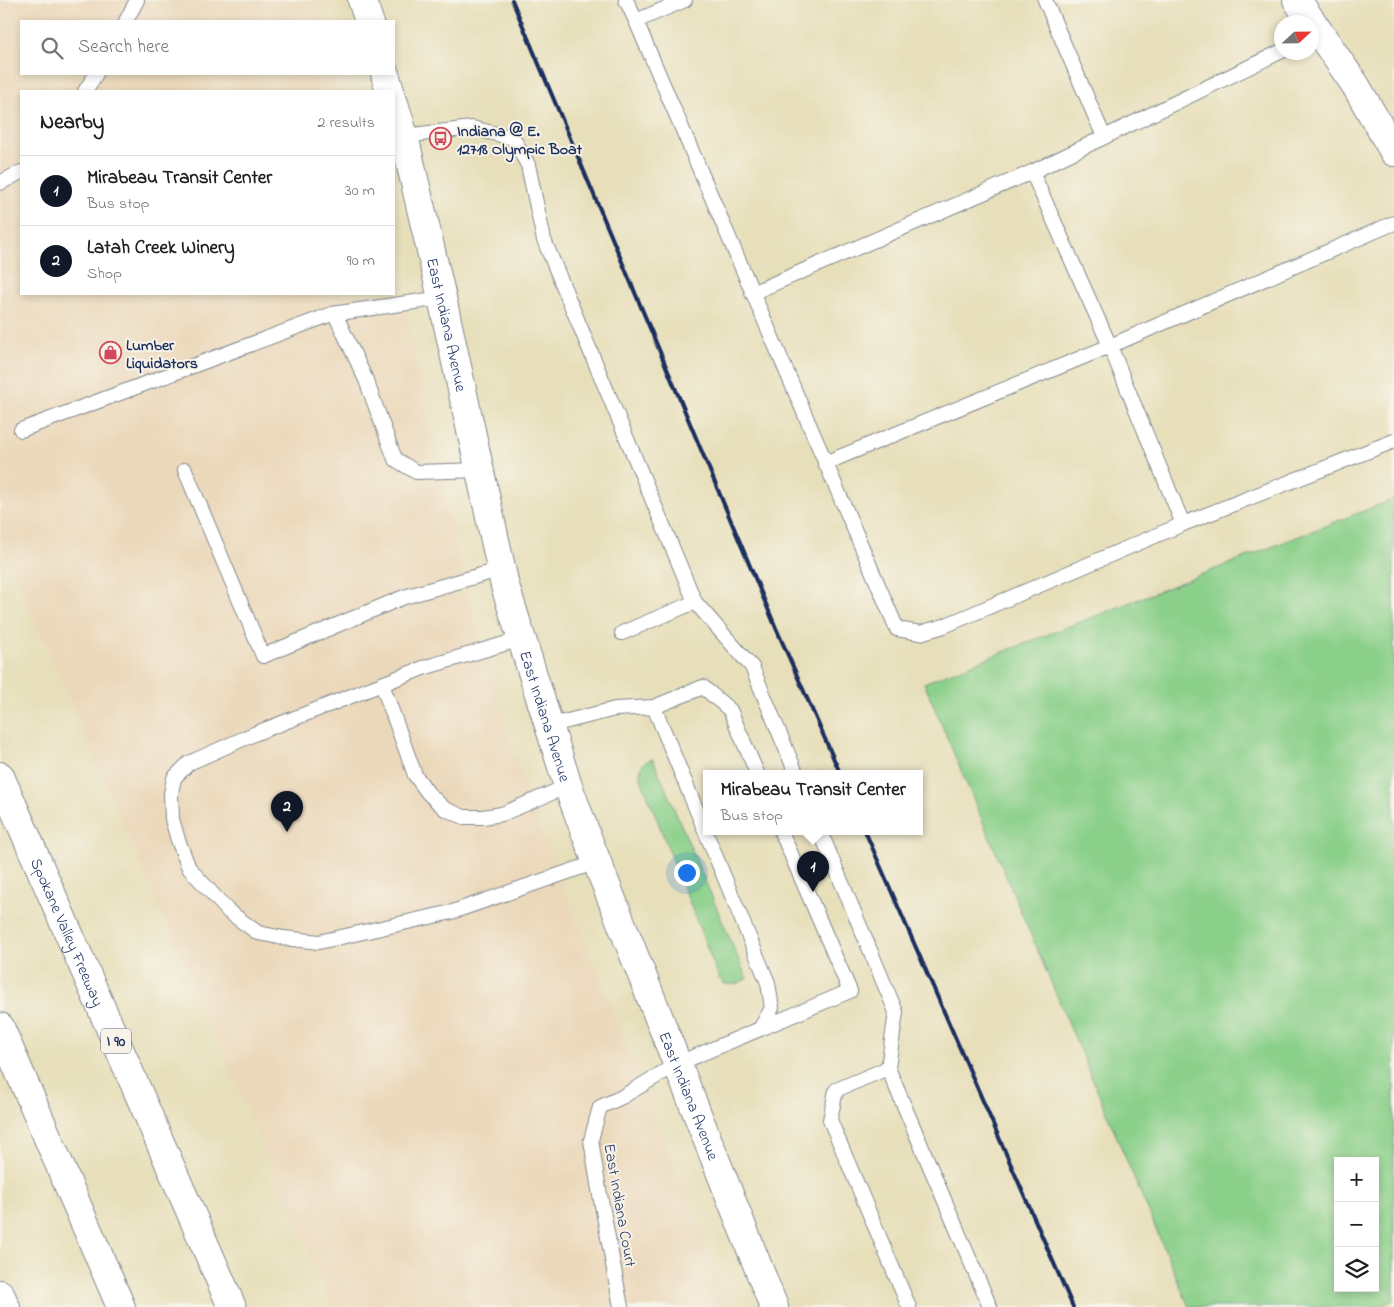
<!DOCTYPE html>
<meta charset="utf-8">
<style>
:root{--surface:#fff;--page:#f2f2f2;--text:#202124;--muted:#757577;--line:#e0e0e0;--accent:#111827}
body{margin:0;font-family:"Indie Flower",sans-serif;background:var(--page);color:var(--text)}
.controls{position:absolute;right:15px;bottom:15px;display:grid;overflow:hidden;border-radius:0px;box-shadow:0 2px 8px #0003}
.controls button{width:45px;height:45px;display:grid;place-items:center;padding:0;border:0;border-bottom:1px solid var(--line);background:var(--surface);color:var(--text);font:25px sans-serif}
.compass{position:absolute;left:1274px;top:15px;width:45px;height:45px;border-radius:50%;background:var(--surface);box-shadow:0 2px 8px #0003;rotate:68deg}
.you{position:absolute;left:686px;top:872px;width:18px;height:18px;margin:-12px;border:4px solid #fff;border-radius:50%;background:#1a73e8;box-shadow:0 0 0 8px #1a73e833}
.badge{display:grid;place-items:center;width:32px;height:32px;border-radius:50%;background:var(--accent);color:#fff;font-size:16px;font-weight:700}
.pin{position:absolute;translate:-50% -41px;filter:drop-shadow(0 1px 2px #0008)}
.pin::after{content:'';position:absolute;top:26px;width:18px;height:15px;background:inherit;clip-path:polygon(0 0,100% 0,50% 100%)}
.popup{position:absolute;left:703px;top:770px;width:220px;height:65px;box-sizing:border-box;display:grid;place-content:center;border-radius:0px;background:var(--surface);filter:drop-shadow(0 1px 4px #0005);font-size:16px;white-space:nowrap;color:var(--muted)}
.popup b{font-size:19px;color:var(--text)}
.popup::after{content:'';position:absolute;left:50%;top:100%;margin-left:-10px;border:10px solid transparent;border-top-color:var(--surface)}
.list{margin:0;padding:0;list-style:none}
h2{display:flex;justify-content:space-between;align-items:center;height:65px;margin:0;padding:0 20px;font-size:21px}
h2 small{font-size:16px;font-weight:400;color:var(--muted)}
.list li{display:grid;grid-template-columns:32px 1fr auto;gap:15px;align-items:center;box-sizing:border-box;height:70px;padding:0 20px;border-top:1px solid var(--line)}
.list b{display:block;font-size:19px;white-space:nowrap}
.list p{margin:0;font-size:16px;white-space:nowrap;color:var(--muted)}
.list em{font-size:16px;font-style:normal;color:var(--muted)}
.icon{flex:none;width:28px;height:28px;fill:none;stroke:currentColor;stroke-width:2;stroke-linecap:round;stroke-linejoin:round}
.map{position:relative;flex:none;width:1394px;height:1307px;overflow:hidden}
.search{position:absolute;background:var(--surface);box-shadow:0 2px 8px #0003;left:20px;top:20px;width:375px;height:55px;display:flex;align-items:center;gap:12px;box-sizing:border-box;padding:0 18px;border-radius:0px;color:var(--muted);font-size:19px}
.panel{position:absolute;background:var(--surface);box-shadow:0 2px 8px #0003;left:20px;top:90px;width:375px;height:205px;border-radius:0px}
.map>svg:first-child{display:block}
.built{fill:#ebd8ba}
.green{fill:#8bd08a;stroke:#538074;fill-rule:evenodd}
.lines{fill:none;stroke-linecap:round;stroke-linejoin:round}
.service-casing{stroke:#81878c;stroke-width:16}
.minor-casing{stroke:#81878c;stroke-width:30}
.tertiary-casing{stroke:#81878c;stroke-width:30}
.secondary-casing{stroke:#81878c;stroke-width:30}
.motorway-casing{stroke:#81878c;stroke-width:30}
.service{stroke:#fff;stroke-width:14}
.minor{stroke:#fff;stroke-width:28}
.tertiary{stroke:#fff;stroke-width:28}
.secondary{stroke:#fff;stroke-width:28}
.motorway{stroke:#fff;stroke-width:28}
.rail{stroke:#1b2f5e;stroke-width:4}
.labels{text-anchor:middle;stroke-width:4;stroke-linejoin:round;paint-order:stroke}
.shield{fill:#f7f3e8;stroke:#5d6a87;stroke-width:1}
.shield-label{font-size:15px;font-weight:bold;fill:#1b2f5e}
.poi-label{font-size:16px;font-weight:bold;fill:#1b2f5e;stroke:#f7f3e8;text-anchor:start}
.street-label{font-size:16px;fill:#1b2f5e;stroke:#f7f3e8}
</style>
<div class="map">
<svg width="1394" height="1307" viewBox="0 0 1394 1307">
<rect width="100%" height="100%" fill="#f7f3e8"/>
<filter id="ink" filterUnits="userSpaceOnUse"><feTurbulence type="fractalNoise" baseFrequency=".02" numOctaves="2"/><feDisplacementMap in="SourceGraphic" scale="10" xChannelSelector="R" yChannelSelector="G"/><feConvolveMatrix kernelMatrix="1 2 1 2 8 2 1 2 1" color-interpolation-filters="sRGB"/></filter>
<filter id="wash" filterUnits="userSpaceOnUse"><feTurbulence type="fractalNoise" baseFrequency=".0096" numOctaves="4" result="noise"/><feDisplacementMap in="SourceGraphic" scale="20" xChannelSelector="R" yChannelSelector="G"/><feGaussianBlur stdDeviation="1.12" result="paint"/><feColorMatrix in="noise" values="0 0 0 0 0 0 0 0 0 0 0 0 0 0 0 0 0 1.4 0 .05"/><feComposite in="paint" operator="in"/></filter>
<g filter="url(#wash)">
<rect width="100%" height="100%" fill="#e7dfba"/>
<path class="built" d="M 0,0 L 323,0 L 329,21 L 21,21 L 21,74 L 344,74 L 348,91 L 21,91 L 21,294 L 394,294 L 394,257 L 449,516 L 500,709 L 532,809 L 732,1307 L 333,1307 L 0,541 Z"/>
<g class="green">
<path d="M 1394,499 L 1394,1300 L 1377,1307 L 1189,1307 L 924,683 ZM 1338,1161 L 1375,1161 L 1375,1288 L 1338,1288 Z"/>
<path d="M 653,759 L 747,979 L 736,984 L 724,984 L 719,978 L 640,776 C 640,765 643,762 653,759 Z"/>
</g>
</g>
<g filter="url(#ink)">
<g class="lines">
<defs>
<g id="service">
<path d="M 626,0 L 636,21"/>
<path d="M 685,0 L 636,21 L 897,629 L 920,633 L 944,626 L 1183,524 L 1110,346 L 1032,172 L 752,293"/>
<path d="M 1045,0 L 1104,137"/>
<path d="M 126,21 L 137,0"/>
<path d="M 85,91 L 96,74"/>
<path d="M 404,136 L 472,128 L 513,138 L 528,165 L 544,240 L 695,602 L 752,667 L 796,773"/>
<path d="M 1032,172 L 1282,51"/>
<path d="M 0,183 L 21,172"/>
<path d="M 335,314 L 366,380 L 395,459 L 416,472 L 480,470"/>
<path d="M 21,430 L 332,314 L 442,298"/>
<path d="M 825,463 L 1110,346 L 1394,223"/>
<path d="M 185,470 L 263,656 L 404,597 L 502,569"/>
<path d="M 1183,524 L 1394,441"/>
<path d="M 622,633 L 695,602"/>
<path d="M 521,639 L 423,668 L 382,684 L 254,734 L 189,763 L 174,778 L 171,793 L 172,819 L 178,840 L 189,868 L 228,911 L 258,933 L 284,938 L 319,942 L 452,912 L 597,862"/>
<path d="M 382,684 L 415,775 L 428,793 L 445,809 L 464,817 L 483,817 L 502,814 L 568,786"/>
<path d="M 654,707 L 768,983 L 772,1008 L 760,1029"/>
<path d="M 548,726 L 615,709 L 654,707 L 703,687 L 730,710 L 757,773"/>
<path d="M 820,831 L 896,1012 L 888,1068 L 990,1307"/>
<path d="M 888,1068 L 836,1090 L 830,1120 L 909,1307"/>
<path d="M 621,1307 L 598,1184 L 591,1140 L 600,1107 L 622,1097 L 677,1064 L 850,991 L 781,831"/>
</g>
<path id="minor" d="M 0,1294 L 6,1307"/>
<path id="tertiary" d="M 1297,0 L 1356,86 L 1394,152"/>
<g id="secondary">
<path d="M 362,0 L 369,21"/>
<path d="M 385,74 L 390,91"/>
<path id="s1" d="M 394,103 L 404,136 L 442,298 L 505,586 L 568,786 L 589,842 L 774,1307"/>
</g>
<g id="motorway">
<path id="s2" d="M 0,776 L 232,1307"/>
<path d="M 0,1027 L 121,1307"/>
</g>
</defs>
<use href="#service" class="service-casing"/>
<use href="#minor" class="minor-casing"/>
<use href="#tertiary" class="tertiary-casing"/>
<use href="#secondary" class="secondary-casing"/>
<use href="#motorway" class="motorway-casing"/>
<use href="#service" class="service"/>
<use href="#minor" class="minor"/>
<use href="#tertiary" class="tertiary"/>
<use href="#secondary" class="secondary"/>
<use href="#motorway" class="motorway"/>
<g class="rail">
<path d="M 512,0 L 776,628 L 840,773"/>
<path d="M 865,831 L 1073,1307"/>
</g>
</g>
</g>
<defs>
<symbol id="bus-ring" viewBox="-11 -11 22 22"><circle r="9.5" fill="#f7f3e8" stroke="#d1495b" stroke-width="1.5"/><path d="M-5-6H5V4H4V6H2V4H-2V6H-4V4H-5ZM-3.5-4V0h7V-4ZM-3.5 1.2v1.5H-2V1.2ZM2 1.2v1.5H3.5V1.2Z" fill="#d1495b"/></symbol>
<symbol id="shop-ring" viewBox="-11 -11 22 22"><circle r="9.5" fill="#f7f3e8" stroke="#d1495b" stroke-width="1.5"/><path d="M-5-2.5h2.3a2.7 3.5 0 0 1 5.4 0H5L5.5 6h-11ZM-1.5-2.5h3a1.5 2.3 0 0 0-3 0Z" fill="#d1495b"/></symbol>
</defs>
<g fill-rule="evenodd">
<use href="#bus-ring" x="428" y="126" width="25" height="25"/>
<use href="#shop-ring" x="98" y="340" width="25" height="25"/>
</g>
<g class="labels">
<rect class="shield" x="101" y="1028.5" width="30" height="25" rx="4"/>
<g class="shield-label">
<text x="116" y="1046">I 90</text>
</g>
<g class="poi-label">
<text x="457" y="136">Indiana @ E.<tspan x="457" dy="18">12718 Olympic Boat</tspan></text>
<text x="126" y="350">Lumber<tspan x="126" dy="18">Liquidators</tspan></text>
</g>
<g class="street-label">
<text dy="6" stroke="none"><textPath href="#s1" startOffset="228">East Indiana Avenue</textPath></text>
<text dy="6" stroke="none"><textPath href="#s1" startOffset="632">East Indiana Avenue</textPath></text>
<text dy="6" stroke="none"><textPath href="#s2" startOffset="170">Spokane Valley Freeway</textPath></text>
<text dy="6" stroke="none"><textPath href="#s1" startOffset="1038">East Indiana Avenue</textPath></text>
<text transform="translate(621 1205) rotate(80)" y="6">East Indiana Court</text>
</g>
</g>
</svg>
<div class="controls">
<button>+</button>
<button>−</button>
<button><svg class="icon" aria-label="layers" viewBox="0 0 24 24"><path d="M12 4l9 5-9 5-9-5zM3 14l9 5 9-5"/></svg></button>
</div>
<svg class="compass" viewBox="-18 -18 36 36"><path d="M0-13l5 13h-10z" fill="#e53935"/><path d="M0 13l5-13h-10z" fill="#757577"/></svg>
<div class="you"></div>
<div class="pin badge" style="left:813px;top:892px">1</div>
<div class="popup"><b>Mirabeau Transit Center</b>Bus stop</div>
<div class="pin badge" style="left:287px;top:832px">2</div>
<div class="search"><svg class="icon" aria-label="search" viewBox="0 0 24 24"><circle cx="10" cy="10" r="6"/><path d="M15 15l6 6"/></svg>Search here</div>
<section class="panel">
<h2>Nearby<small>2 results</small></h2>
<ul class="list">
<li><span class="badge">1</span><div><b>Mirabeau Transit Center</b><p>Bus stop</p></div><em>30 m</em></li>
<li><span class="badge">2</span><div><b>Latah Creek Winery</b><p>Shop</p></div><em>90 m</em></li>
</ul>
</section>
</div>
